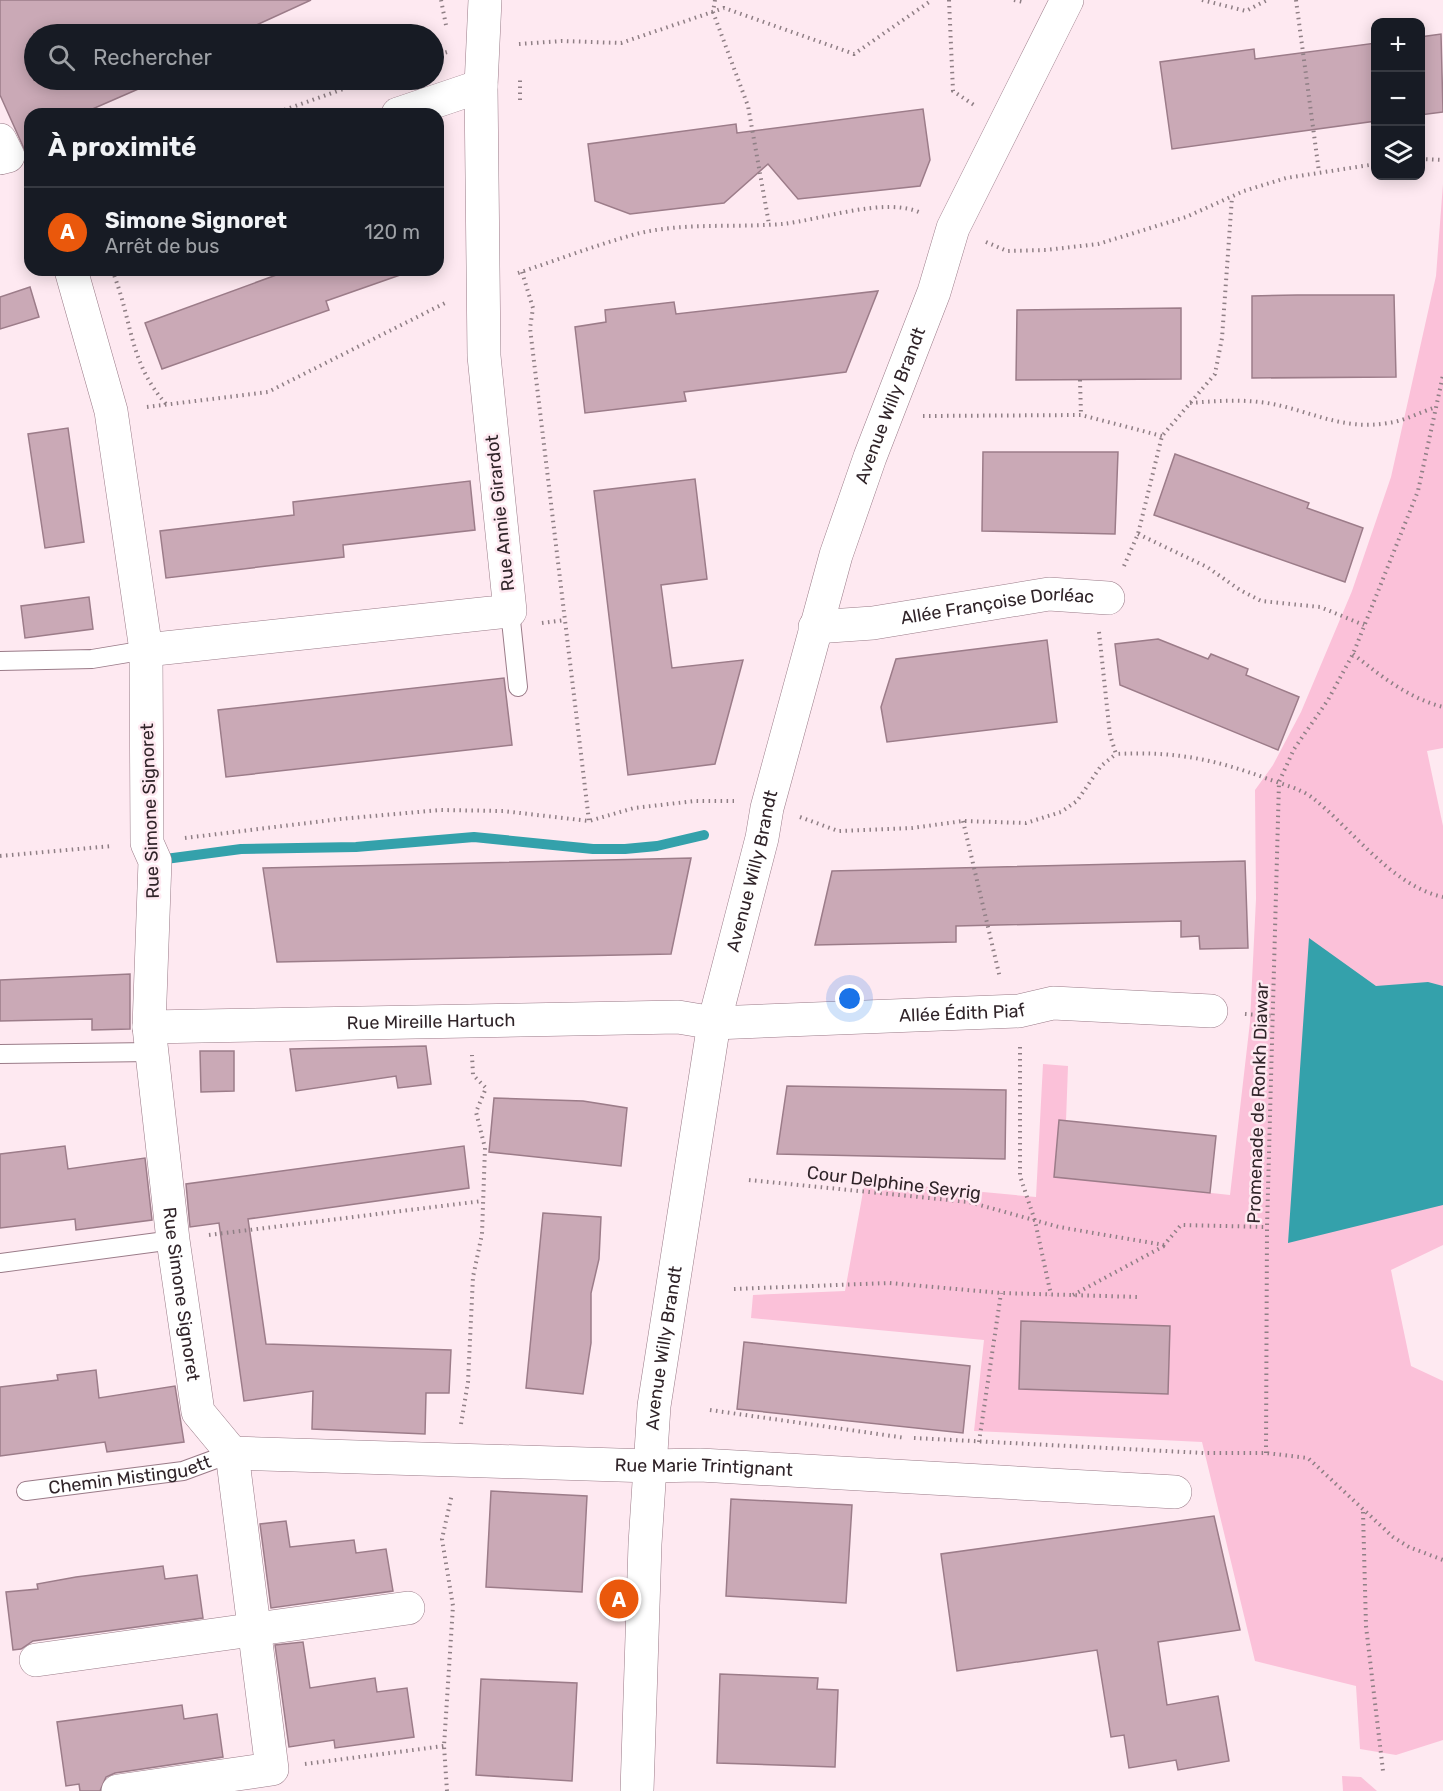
<!DOCTYPE html>
<html lang="fr">
<meta charset="utf-8">
<style>
:root{--surface:#171b24;--page:#20242c;--text:#f1f3f6;--muted:#9ea1a6;--line:#363941;--accent:#ea580c}
body{margin:0;font-family:Rubik,sans-serif;background:var(--page);color:var(--text)}
.controls{position:absolute;right:18px;top:18px;display:grid;overflow:hidden;border-radius:12px;box-shadow:0 3px 15px #0003}
.controls button{width:54px;height:54px;display:grid;place-items:center;padding:0;border:0;border-bottom:2px solid var(--line);background:var(--surface);color:var(--text);font:30px sans-serif}
.you{position:absolute;left:850px;top:999px;width:21px;height:21px;margin:-15px;border:4px solid #fff;border-radius:50%;background:#1a73e8;box-shadow:0 0 0 9px #1a73e833}
.badge{display:grid;place-items:center;width:39px;height:39px;border-radius:50%;background:var(--accent);color:#fff;font-size:20px;font-weight:700}
.pin{position:absolute;translate:-50% -50%;border:3px solid #fff;box-shadow:0 2px 6px #0006}
.list{margin:0;padding:0;list-style:none}
h2{display:flex;justify-content:space-between;align-items:center;height:78px;margin:0;padding:0 24px;font-size:26px}
h2 small{font-size:20px;font-weight:400;color:var(--muted)}
.list li{display:grid;grid-template-columns:39px 1fr auto;gap:18px;align-items:center;box-sizing:border-box;height:90px;padding:0 24px;border-top:2px solid var(--line)}
.list b{display:block;font-size:22px;white-space:nowrap}
.list p{margin:0;font-size:20px;white-space:nowrap;color:var(--muted)}
.list em{font-size:20px;font-style:normal;color:var(--muted)}
.icon{flex:none;width:33px;height:33px;fill:none;stroke:currentColor;stroke-width:2;stroke-linecap:round;stroke-linejoin:round}
.map{position:relative;flex:none;width:1443px;height:1791px;overflow:hidden}
.search{position:absolute;background:var(--surface);box-shadow:0 3px 15px #0003;left:24px;top:24px;width:420px;height:66px;display:flex;align-items:center;gap:15px;box-sizing:border-box;padding:0 21px;border-radius:33px;color:var(--muted);font-size:22px}
.panel{position:absolute;background:var(--surface);box-shadow:0 3px 15px #0003;left:24px;top:108px;width:420px;height:168px;border-radius:18px}
.map>svg:first-child{display:block}
.green{fill:#fbc1d9;fill-rule:evenodd}
.water{fill:#34a1ab}
.lines{fill:none;stroke-linecap:round;stroke-linejoin:round}
.stream{stroke:#34a1ab;stroke-width:10}
.building{fill:#caa9b6;stroke:#9c7c89;stroke-width:1.5}
.service-casing{stroke:#9a7b88;stroke-width:20}
.minor-casing{stroke:#9a7b88;stroke-width:34}
.path{stroke:#8f7f85;stroke-width:4;stroke-dasharray:1.5 4.5;stroke-linecap:butt}
.service{stroke:#fff;stroke-width:18}
.minor{stroke:#fff;stroke-width:33}
.labels{text-anchor:middle;stroke-width:5;stroke-linejoin:round;paint-order:stroke}
.street-label{font-size:18px;fill:#302429;stroke:#fee9f1}
</style>
<div class="map">
<svg width="1443" height="1791" viewBox="0 0 1443 1791">
<rect width="100%" height="100%" fill="#fee9f1"/>
<g class="green">
<path d="M 1443,184 L 1443,748 L 1427,751 L 1443,826 L 1443,1245 L 1391,1270 L 1411,1366 L 1443,1381 L 1443,1740 L 1396,1755 L 1360,1749 L 1356,1686 L 1255,1661 L 1202,1442 L 974,1431 L 984,1340 L 751,1318 L 753,1295 L 845,1291 L 865,1181 L 1036,1197 L 1043,1064 L 1068,1066 L 1066,1121 L 1059,1120 L 1054,1176 L 1230,1195 L 1250,1022 L 1256,899 L 1255,790 L 1273,765 L 1301,712 L 1352,591 L 1391,477 L 1436,276 ZM 1021,1322 L 1170,1326 L 1168,1394 L 1019,1389 Z"/>
<path d="M 1342,1776 L 1361,1777 L 1377,1791 L 1343,1791 Z"/>
</g>
<path class="water" d="M 1309,938 L 1376,986 L 1428,982 L 1443,986 L 1443,1205 L 1288,1243 Z"/>
<g class="lines">
<path class="stream" d="M 158,860 L 241,849 L 356,847 L 474,837 L 593,849 L 625,849 L 657,846 L 704,835"/>
</g>
<g class="building">
<path d="M 0,0 L 311,0 L 237,34 L 34,34 L 34,80 L 159,80 L 81,114 L 30,114 L 30,162 L 0,95 Z"/>
<path d="M 1441,34 L 1443,112 L 1420,115 L 1420,37 Z"/>
<path d="M 1376,43 L 1376,121 L 1172,149 L 1160,62 L 1254,49 L 1255,59 Z"/>
<path d="M 923,109 L 930,160 L 920,186 L 798,199 L 768,164 L 724,203 L 630,214 L 595,201 L 588,144 L 736,124 L 737,133 Z"/>
<path d="M 290,270 L 402,270 L 403,274 L 326,301 L 329,310 L 162,369 L 145,323 Z"/>
<path d="M 30,287 L 39,317 L 0,329 L 0,297 Z"/>
<path d="M 878,291 L 846,372 L 684,392 L 686,401 L 585,413 L 575,327 L 606,322 L 605,310 L 674,302 L 676,314 Z"/>
<path d="M 1297,295 L 1394,295 L 1396,377 L 1252,378 L 1252,296 Z"/>
<path d="M 1181,308 L 1181,379 L 1016,380 L 1017,310 Z"/>
<path d="M 68,428 L 84,542 L 45,548 L 28,434 Z"/>
<path d="M 983,452 L 1118,452 L 1115,534 L 982,531 Z"/>
<path d="M 1175,454 L 1309,503 L 1307,508 L 1363,528 L 1345,582 L 1154,515 Z"/>
<path d="M 695,479 L 707,579 L 661,585 L 672,668 L 743,660 L 715,764 L 628,775 L 594,491 Z"/>
<path d="M 470,481 L 475,530 L 343,545 L 344,557 L 166,578 L 160,531 L 294,515 L 293,502 Z"/>
<path d="M 89,597 L 93,629 L 25,638 L 21,606 Z"/>
<path d="M 1158,639 L 1208,659 L 1211,654 L 1248,669 L 1246,675 L 1299,697 L 1278,750 L 1120,685 L 1115,644 Z"/>
<path d="M 1047,640 L 1057,722 L 887,742 L 881,707 L 896,659 Z"/>
<path d="M 504,678 L 512,745 L 226,777 L 218,710 Z"/>
<path d="M 691,858 L 671,954 L 277,962 L 263,868 Z"/>
<path d="M 1245,861 L 1248,948 L 1200,949 L 1199,936 L 1181,937 L 1181,921 L 956,926 L 956,942 L 815,945 L 832,871 Z"/>
<path d="M 130,974 L 130,1029 L 92,1030 L 92,1019 L 0,1021 L 0,980 Z"/>
<path d="M 426,1046 L 431,1084 L 398,1088 L 396,1076 L 296,1091 L 290,1049 Z"/>
<path d="M 200,1051 L 234,1051 L 234,1091 L 201,1092 Z"/>
<path d="M 787,1086 L 1006,1090 L 1005,1159 L 777,1154 Z"/>
<path d="M 494,1098 L 583,1101 L 627,1108 L 621,1166 L 489,1152 Z"/>
<path d="M 1059,1120 L 1216,1136 L 1210,1193 L 1054,1177 Z"/>
<path d="M 65,1146 L 68,1169 L 145,1158 L 152,1220 L 76,1230 L 75,1219 L 0,1228 L 0,1154 Z"/>
<path d="M 464,1146 L 469,1188 L 248,1219 L 266,1344 L 451,1350 L 449,1393 L 426,1393 L 425,1434 L 312,1429 L 313,1391 L 244,1401 L 219,1223 L 190,1227 L 186,1184 Z"/>
<path d="M 543,1213 L 601,1217 L 599,1259 L 591,1293 L 591,1343 L 583,1394 L 526,1388 Z"/>
<path d="M 1021,1321 L 1170,1326 L 1168,1394 L 1019,1389 Z"/>
<path d="M 744,1342 L 970,1366 L 963,1433 L 737,1409 Z"/>
<path d="M 96,1370 L 99,1398 L 175,1386 L 184,1442 L 107,1452 L 105,1442 L 0,1456 L 0,1387 L 58,1380 L 57,1375 Z"/>
<path d="M 491,1491 L 587,1496 L 582,1592 L 486,1587 Z"/>
<path d="M 731,1499 L 852,1505 L 846,1603 L 726,1596 Z"/>
<path d="M 1214,1516 L 1240,1630 L 1158,1642 L 1167,1705 L 1218,1696 L 1229,1761 L 1178,1770 L 1176,1760 L 1129,1768 L 1124,1735 L 1111,1737 L 1097,1650 L 957,1671 L 941,1554 Z"/>
<path d="M 286,1521 L 290,1547 L 354,1540 L 356,1553 L 386,1549 L 393,1591 L 271,1608 L 260,1524 Z"/>
<path d="M 163,1566 L 165,1579 L 197,1575 L 203,1618 L 33,1641 L 21,1649 L 13,1650 L 6,1592 L 38,1589 L 37,1584 L 76,1577 Z"/>
<path d="M 303,1642 L 310,1688 L 375,1678 L 377,1692 L 407,1688 L 414,1737 L 335,1748 L 334,1740 L 289,1747 L 275,1645 Z"/>
<path d="M 720,1674 L 818,1678 L 817,1689 L 838,1690 L 835,1767 L 717,1763 Z"/>
<path d="M 481,1679 L 577,1683 L 572,1781 L 476,1775 Z"/>
<path d="M 182,1705 L 184,1719 L 217,1714 L 223,1757 L 115,1773 L 106,1777 L 100,1791 L 80,1791 L 79,1784 L 66,1786 L 57,1722 Z"/>
</g>
<g class="lines">
<defs>
<g id="service">
<path d="M 510,611 L 518,687"/>
<path d="M 0,661 L 92,659 L 146,650"/>
<path d="M 0,1054 L 151,1052"/>
<path d="M 0,1263 L 173,1240"/>
<path id="s1" d="M 26,1491 L 183,1471 L 232,1453"/>
</g>
<g id="minor">
<path d="M 398,114 L 481,86"/>
<path d="M 0,140 L 8,156 L 0,158"/>
<path id="s2" d="M 71,270 L 111,411 L 146,650 L 147,843 L 155,861 L 149,1027 L 173,1240 L 198,1412 L 232,1453"/>
<path id="s3" d="M 815,627 L 873,623 L 1049,594 L 1108,598"/>
<path d="M 146,650 L 510,611 L 484,356 L 481,86 L 485,0"/>
<path id="s4" d="M 149,1027 L 678,1017 L 714,1023 L 1019,1011 L 1053,1003 L 1211,1011"/>
<path id="s5" d="M 232,1453 L 650,1466 L 700,1465 L 1175,1492"/>
<path d="M 36,1660 L 408,1608"/>
<path d="M 118,1791 L 272,1769 L 232,1453"/>
<path id="s6" d="M 637,1791 L 645,1544 L 654,1406 L 714,1023 L 762,838 L 767,808 L 836,555 L 870,457 L 934,292 L 953,228 L 1067,0"/>
</g>
</defs>
<use href="#service" class="service-casing"/>
<use href="#minor" class="minor-casing"/>
<g class="path">
<path d="M 441,0 L 446,25"/>
<path d="M 715,0 L 713,12 L 748,106 L 769,224"/>
<path d="M 949,0 L 953,91 L 974,105"/>
<path d="M 1014,0 L 1023,2"/>
<path d="M 1202,0 L 1246,11 L 1267,0"/>
<path d="M 1296,0 L 1319,172"/>
<path d="M 519,44 L 562,41 L 621,43 L 724,8 L 854,54 L 932,0"/>
<path d="M 434,56 L 447,52"/>
<path d="M 520,100 L 520,77"/>
<path d="M 273,114 L 369,80"/>
<path d="M 1420,159 L 1443,160"/>
<path d="M 986,242 L 1007,251 L 1046,250 L 1098,244 L 1186,217 L 1244,191 L 1286,178 L 1376,164"/>
<path d="M 112,270 C 133,321 128,361 166,404"/>
<path d="M 522,272 L 533,308 L 530,328 L 589,821"/>
<path d="M 518,273 C 557,260 596,245 636,234 C 684,222 733,228 782,224 C 821,220 886,196 921,213"/>
<path d="M 1080,380 L 1081,415"/>
<path d="M 1190,403 C 1216,401 1241,399 1267,403 C 1310,410 1341,431 1388,423 C 1404,421 1421,412 1436,407"/>
<path d="M 147,407 L 268,392 L 447,302"/>
<path d="M 923,416 L 1081,415 L 1162,436"/>
<path d="M 1138,534 L 1207,567 L 1240,590 L 1261,601 L 1320,607 L 1364,625"/>
<path d="M 1124,566 L 1138,534 L 1162,436 L 1215,374 L 1222,338 L 1232,197"/>
<path d="M 542,623 L 565,620"/>
<path d="M 1099,632 L 1110,735 L 1116,754 C 1174,751 1214,759 1268,779 C 1282,784 1302,789 1314,799 C 1353,830 1392,886 1443,897"/>
<path d="M 1353,654 C 1381,676 1408,698 1443,707"/>
<path d="M 800,817 L 838,831 L 912,828 L 963,821 L 1026,823 L 1061,812 L 1077,801 L 1101,766 L 1116,754"/>
<path d="M 963,821 L 1000,978"/>
<path d="M 185,838 L 340,819 L 440,810 L 503,811 L 589,821 L 634,808 L 695,801 L 734,801"/>
<path d="M 0,856 L 112,846"/>
<path d="M 1245,1014 L 1274,1016"/>
<path d="M 1020,1047 L 1020,1176 L 1035,1221 L 1051,1295"/>
<path d="M 749,1180 L 969,1202 L 1059,1227 L 1164,1245 L 1181,1225 L 1267,1227"/>
<path d="M 209,1235 L 482,1201"/>
<path d="M 734,1289 L 889,1283 L 1001,1293 L 1138,1297"/>
<path d="M 1073,1295 L 1164,1246"/>
<path d="M 710,1410 L 906,1438"/>
<path d="M 461,1424 L 468,1382 L 473,1277 L 482,1234 L 485,1148 L 476,1112 L 486,1088 L 473,1075 L 472,1055"/>
<path d="M 914,1438 L 1204,1453 L 1266,1453 L 1308,1458 L 1393,1537 L 1409,1547 L 1443,1560"/>
<path d="M 979,1442 L 1001,1293"/>
<path d="M 1266,1453 L 1267,1227 L 1279,782 L 1294,749 L 1328,700 L 1353,654 L 1418,491 L 1443,375"/>
<path d="M 1363,1512 L 1366,1626 L 1383,1771"/>
<path d="M 305,1764 L 444,1746"/>
<path d="M 447,1791 L 444,1746 L 453,1606 L 442,1539 L 452,1494"/>
</g>
<use href="#service" class="service"/>
<use href="#minor" class="minor"/>
</g>
<g class="labels">
<g class="street-label">
<text dy="6" stroke="none"><textPath href="#s6" startOffset="1416">Avenue Willy Brandt</textPath></text>
<text transform="translate(500 513) rotate(-96)" y="6">Rue Annie Girardot</text>
<text dy="6" stroke="none"><textPath href="#s3" startOffset="184">Allée Françoise Dorléac</textPath></text>
<text transform="translate(150 811) rotate(-92)" y="6">Rue Simone Signoret</text>
<text dy="6" stroke="none"><textPath href="#s6" startOffset="930">Avenue Willy Brandt</textPath></text>
<text dy="6" stroke="none"><textPath href="#s4" startOffset="814">Allée Édith Piaf</textPath></text>
<text dy="6" stroke="none"><textPath href="#s4" startOffset="282">Rue Mireille Hartuch</textPath></text>
<text transform="translate(1258 1103) rotate(-88)" y="6">Promenade de Ronkh Diawar</text>
<text transform="translate(894 1183) rotate(7)" y="6">Cour Delphine Seyrig</text>
<text dy="6" stroke="none"><textPath href="#s2" startOffset="1036">Rue Simone Signoret</textPath></text>
<text dy="6" stroke="none"><textPath href="#s6" startOffset="444">Avenue Willy Brandt</textPath></text>
<text dy="6" stroke="none"><textPath href="#s5" startOffset="472">Rue Marie Trintignant</textPath></text>
<text dy="6" stroke="none"><textPath href="#s1" startOffset="105">Chemin Mistinguett</textPath></text>
</g>
</g>
</svg>
<div class="controls">
<button>+</button>
<button>−</button>
<button><svg class="icon" aria-label="layers" viewBox="0 0 24 24"><path d="M12 4l9 5-9 5-9-5zM3 14l9 5 9-5"/></svg></button>
</div>
<div class="you"></div>
<div class="pin badge" style="left:619px;top:1599px">A</div>
<div class="search"><svg class="icon" aria-label="search" viewBox="0 0 24 24"><circle cx="10" cy="10" r="6"/><path d="M15 15l6 6"/></svg>Rechercher</div>
<section class="panel">
<h2>À proximité<small></small></h2>
<ul class="list">
<li><span class="badge">A</span><div><b>Simone Signoret</b><p>Arrêt de bus</p></div><em>120 m</em></li>
</ul>
</section>
</div>
